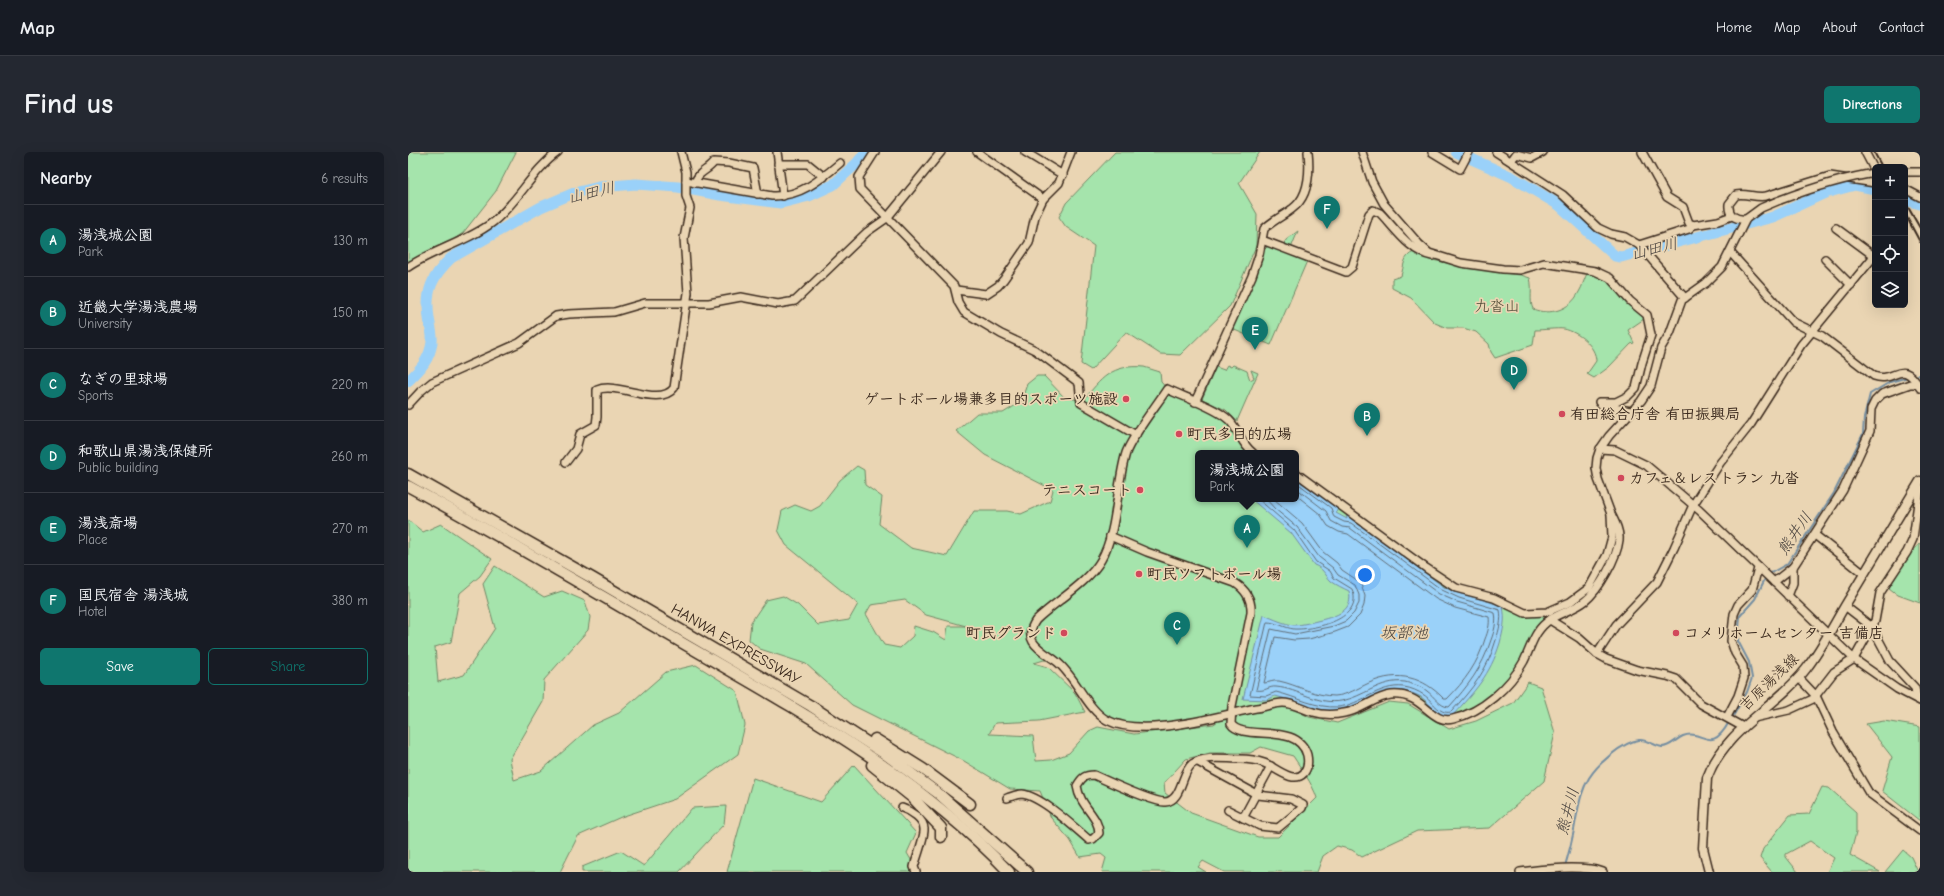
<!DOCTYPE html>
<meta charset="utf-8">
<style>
:root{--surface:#171b24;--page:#242831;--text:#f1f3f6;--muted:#9ea1a6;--line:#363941;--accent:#0f766e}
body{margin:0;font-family:"Comic Neue","Klee One",sans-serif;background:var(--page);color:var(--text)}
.controls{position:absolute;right:12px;top:12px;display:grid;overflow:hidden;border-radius:6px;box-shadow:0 4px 16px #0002}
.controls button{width:36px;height:36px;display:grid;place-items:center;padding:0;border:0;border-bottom:1px solid var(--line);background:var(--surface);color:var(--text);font:20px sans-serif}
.you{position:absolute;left:957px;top:423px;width:14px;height:14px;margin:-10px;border:3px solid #fff;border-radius:50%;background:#1a73e8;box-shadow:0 0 0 6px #1a73e833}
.badge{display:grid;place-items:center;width:26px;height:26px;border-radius:50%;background:var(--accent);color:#fff;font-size:13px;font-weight:700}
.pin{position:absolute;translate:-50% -33px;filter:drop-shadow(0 1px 2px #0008)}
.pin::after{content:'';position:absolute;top:21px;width:14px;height:12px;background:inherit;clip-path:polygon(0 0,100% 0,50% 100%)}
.popup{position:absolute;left:787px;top:298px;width:104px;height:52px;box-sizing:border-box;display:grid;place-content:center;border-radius:6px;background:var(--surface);filter:drop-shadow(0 1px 3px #0005);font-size:13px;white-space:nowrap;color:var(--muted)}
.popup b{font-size:15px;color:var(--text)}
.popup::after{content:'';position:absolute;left:50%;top:100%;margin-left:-8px;border:8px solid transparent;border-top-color:var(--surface)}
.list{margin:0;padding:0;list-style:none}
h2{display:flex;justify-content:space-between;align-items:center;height:52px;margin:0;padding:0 16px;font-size:17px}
h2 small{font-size:13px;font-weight:400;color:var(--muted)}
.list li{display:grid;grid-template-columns:26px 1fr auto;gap:12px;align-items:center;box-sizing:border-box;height:72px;padding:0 16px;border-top:1px solid var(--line)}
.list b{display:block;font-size:15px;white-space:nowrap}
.list p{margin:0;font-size:13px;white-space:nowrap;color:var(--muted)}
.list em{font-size:13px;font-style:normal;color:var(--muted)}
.actions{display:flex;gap:8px;padding:12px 16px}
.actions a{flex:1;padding:9px 0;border:1px solid var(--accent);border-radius:6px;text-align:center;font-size:14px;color:var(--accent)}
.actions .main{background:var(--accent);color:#fff}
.icon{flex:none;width:22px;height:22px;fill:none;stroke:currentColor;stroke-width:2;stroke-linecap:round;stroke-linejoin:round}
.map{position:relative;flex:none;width:1512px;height:720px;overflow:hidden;border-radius:6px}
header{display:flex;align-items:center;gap:24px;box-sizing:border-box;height:56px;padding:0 20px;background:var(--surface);border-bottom:1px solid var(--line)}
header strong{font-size:19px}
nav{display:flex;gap:22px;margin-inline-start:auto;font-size:14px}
.intro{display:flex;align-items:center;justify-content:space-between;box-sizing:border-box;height:96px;padding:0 24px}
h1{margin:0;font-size:28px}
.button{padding:10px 18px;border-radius:6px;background:var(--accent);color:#fff;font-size:14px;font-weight:700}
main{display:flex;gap:24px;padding:0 24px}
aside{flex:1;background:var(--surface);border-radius:6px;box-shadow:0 4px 16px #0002}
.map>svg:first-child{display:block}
.green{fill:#a5e4ac;stroke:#708765;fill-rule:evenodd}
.water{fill:#9ad1f9;stroke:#748ea1}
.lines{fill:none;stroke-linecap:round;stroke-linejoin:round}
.shore{stroke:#616d76;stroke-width:1}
.stream{stroke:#748ea1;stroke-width:2}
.river{stroke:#9ad1f9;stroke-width:11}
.minor-casing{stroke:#3b2a1e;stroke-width:10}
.major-casing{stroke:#3b2a1e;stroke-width:11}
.highway-casing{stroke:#3b2a1e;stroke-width:13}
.minor{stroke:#ead5b3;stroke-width:7}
.major{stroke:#ead5b3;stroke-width:8}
.highway{stroke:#ead5b3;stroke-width:10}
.rail{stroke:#3b2a1e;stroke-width:2}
.minor-bridge-casing{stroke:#3b2a1e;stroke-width:10;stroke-linecap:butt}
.minor-bridge{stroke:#ead5b3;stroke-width:7}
.poi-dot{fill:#d1495b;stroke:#ead5b3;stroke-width:1.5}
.labels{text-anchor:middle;stroke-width:3.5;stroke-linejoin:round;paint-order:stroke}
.park-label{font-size:15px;fill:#4b4633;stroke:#ead5b3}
.poi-label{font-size:15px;font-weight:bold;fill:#3b2a1e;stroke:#ead5b3;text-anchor:start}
.street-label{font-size:15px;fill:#3b2a1e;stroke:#ead5b3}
.water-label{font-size:16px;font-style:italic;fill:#49433f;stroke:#ead5b3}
</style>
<header>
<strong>Map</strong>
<nav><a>Home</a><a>Map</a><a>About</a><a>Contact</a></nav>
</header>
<div class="intro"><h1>Find us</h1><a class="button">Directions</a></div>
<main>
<aside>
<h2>Nearby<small>6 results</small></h2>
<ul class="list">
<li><span class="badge">A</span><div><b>湯浅城公園</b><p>Park</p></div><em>130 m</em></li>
<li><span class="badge">B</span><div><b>近畿大学湯浅農場</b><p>University</p></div><em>150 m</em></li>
<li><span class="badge">C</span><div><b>なぎの里球場</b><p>Sports</p></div><em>220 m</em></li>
<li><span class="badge">D</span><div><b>和歌山県湯浅保健所</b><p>Public building</p></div><em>260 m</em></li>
<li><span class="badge">E</span><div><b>湯浅斎場</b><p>Place</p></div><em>270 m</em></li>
<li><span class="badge">F</span><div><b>国民宿舎 湯浅城</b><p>Hotel</p></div><em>380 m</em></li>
</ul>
<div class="actions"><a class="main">Save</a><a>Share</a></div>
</aside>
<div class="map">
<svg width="1512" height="720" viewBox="0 0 1512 720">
<rect width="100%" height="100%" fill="#ead5b3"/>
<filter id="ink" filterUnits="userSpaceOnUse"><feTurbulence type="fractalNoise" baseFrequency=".025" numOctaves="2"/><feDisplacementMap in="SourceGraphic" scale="8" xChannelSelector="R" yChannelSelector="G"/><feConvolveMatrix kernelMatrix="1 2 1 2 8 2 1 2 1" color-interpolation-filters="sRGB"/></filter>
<g filter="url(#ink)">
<g class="green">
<path d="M 0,0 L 108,0 L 88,39 L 55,81 L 0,119 Z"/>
<path d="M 707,0 L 852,0 L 831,31 L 849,62 L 848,94 L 822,154 L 772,203 L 752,202 L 718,180 L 683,218 L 673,212 L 686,94 L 658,75 L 651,65 L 658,51 Z"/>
<path d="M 890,79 L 883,96 L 875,93 L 878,88 Z"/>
<path d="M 861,93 L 899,109 L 863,193 L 824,177 L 849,122 L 855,99 Z"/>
<path d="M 1006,100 L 1024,108 L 1086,120 L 1113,123 L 1122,126 C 1125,137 1121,149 1125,157 C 1142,164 1162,158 1171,140 C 1175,134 1176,126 1180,120 L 1199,127 L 1236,162 L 1236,167 L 1220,178 L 1226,191 L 1223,192 L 1201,215 L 1186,226 L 1179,222 L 1188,209 C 1188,194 1170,180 1156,177 C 1149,176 1135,178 1127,178 L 1125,193 L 1087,206 L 1083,200 L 1081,192 L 1068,180 L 1055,176 L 1039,176 L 1027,171 L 1003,146 L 984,136 L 984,127 L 993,124 C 996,114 995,104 1006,100 Z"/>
<path d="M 819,213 L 823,215 L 825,213 L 839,219 L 842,228 L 846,226 L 843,218 L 850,221 L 829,269 L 818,258 L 794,247 L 808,215 L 816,218 Z"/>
<path d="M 736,215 L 752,220 L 753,230 L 759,237 L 815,263 L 845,301 L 790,301 L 790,347 L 888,347 L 888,321 L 1041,432 L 1110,458 L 1139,460 L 1125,487 L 1121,499 L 1089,543 L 1042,568 L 991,543 L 933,562 L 874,551 L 901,565 L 929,571 L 981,550 L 1000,552 L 1041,577 L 1068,569 L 1105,551 L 1120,530 L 1133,535 L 1147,581 L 1136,629 L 1082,676 L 1009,679 L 954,705 L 944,698 L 929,694 L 915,704 L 909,720 L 816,720 L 795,709 L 790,715 L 798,720 L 694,720 L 698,706 L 693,702 L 672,705 L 662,688 L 643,666 L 632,639 L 602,637 L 556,609 L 444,553 L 398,512 L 352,497 L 341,488 L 343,470 L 358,448 L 375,444 L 390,453 L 410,473 L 441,468 L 450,452 L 378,393 L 370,378 L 374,359 L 387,353 L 403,359 L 412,354 L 432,328 L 449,314 L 456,318 L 457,333 L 474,345 L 471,372 L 503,396 L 539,404 L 566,359 L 599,359 L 613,362 L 642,349 L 645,338 L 577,303 L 548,279 L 569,261 L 595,261 L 613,250 L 619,232 L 629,224 L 636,224 L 656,245 L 675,249 C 693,226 704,212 736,215 ZM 497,448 L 518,463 L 558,474 L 540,474 L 538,488 L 525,480 L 506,474 L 505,484 L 492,496 L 476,493 L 458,462 L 463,453 ZM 636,508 C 655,508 686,553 698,568 L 756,574 L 817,563 L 806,572 L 726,582 L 690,575 L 681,579 L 661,601 L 643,608 L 628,609 L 625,584 L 581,582 L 587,571 L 631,569 L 677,560 L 667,541 L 640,515 L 626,511 ZM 853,595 L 885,604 C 894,618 904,631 909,646 L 870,685 L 850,685 L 783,661 L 757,641 L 756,631 L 778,607 L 802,601 L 842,601 Z"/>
<path d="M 0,368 L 15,380 L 33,372 L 84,407 L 72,424 L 52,441 L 43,490 L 27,495 L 30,530 L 56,523 L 87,476 L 75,432 L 87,414 L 136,445 L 154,439 L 177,449 L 182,465 L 180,478 L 136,528 L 135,550 L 102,607 L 106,628 L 133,619 L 185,573 L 211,561 L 258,520 L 288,513 L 329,539 L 337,573 L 330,602 L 267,647 L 213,665 L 170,684 L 152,720 L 0,720 Z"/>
<path d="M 1512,391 L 1512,451 L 1490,443 L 1481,436 L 1499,406 Z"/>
<path d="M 1476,569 L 1512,575 L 1512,669 L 1474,639 L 1484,605 L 1458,572 Z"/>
<path d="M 446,613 L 508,681 L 499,701 L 510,720 L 319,720 L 345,626 L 413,650 Z"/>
<path d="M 1414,635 L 1421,636 L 1448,660 L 1448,681 L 1442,703 L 1472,720 L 1419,720 L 1426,706 L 1402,689 L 1378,702 L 1378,705 L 1390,720 L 1364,720 L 1352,706 L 1355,697 L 1382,663 L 1401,662 Z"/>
<path d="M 318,654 L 316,672 L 271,720 L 174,720 L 174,715 L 213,699 L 236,714 L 284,656 Z"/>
<path d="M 1495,698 L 1503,705 L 1510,720 L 1477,720 Z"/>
</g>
<path class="water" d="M 890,326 L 930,356 L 928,361 L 939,367 L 938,362 L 1036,435 C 1055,445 1076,446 1095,455 C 1098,468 1095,479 1092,491 C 1082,523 1067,539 1045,563 C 1031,569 1023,552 1013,545 C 1008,542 1001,540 995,539 C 972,536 954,555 932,558 C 909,562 889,549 867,544 L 859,548 L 835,547 L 856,463 C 866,467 876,472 886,473 C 895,473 904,470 913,468 C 928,464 946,459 941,439 C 935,436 928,433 923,429 C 917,423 915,416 906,413 L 883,381 L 843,347 L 888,347 L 888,327 Z"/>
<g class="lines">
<g class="shore">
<path d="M 850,347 L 886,378 L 908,410 L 922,419 L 926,426 L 944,437 C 957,467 906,478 886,477 C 877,476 868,470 859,470 L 842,543 L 858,544 L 868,540 C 889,545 907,556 930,555 C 953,553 971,532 996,535 C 1003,536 1010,539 1016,543 C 1024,548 1031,563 1043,560 C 1065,536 1079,519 1088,488 C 1091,478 1094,468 1092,458 L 1051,446 L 1034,438 L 943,371 L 936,370 L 926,365 L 923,356 L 888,330"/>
<path d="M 858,347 L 867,357 L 889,375 L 911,405 L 925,416 L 930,423 L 947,433 L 951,443 L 951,451 L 946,461 L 938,469 L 926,474 L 887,482 L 863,477 L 848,538 C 857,540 861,534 868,535 C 891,537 909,553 933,549 C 956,545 972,527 997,530 C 1004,532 1013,534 1019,539 C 1026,544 1032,555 1041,555 C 1060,534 1074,516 1083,488 C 1086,480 1089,470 1087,461 L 1049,450 L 1031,442 L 942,376 L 934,375 L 923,369 L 918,359 L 888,336"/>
<path d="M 866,347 L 894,371 L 915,400 L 929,411 L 934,418 L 952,430 L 957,444 L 956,453 L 952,463 L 940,475 L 927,480 L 901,487 L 886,488 L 867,485 L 856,531 C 861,531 865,528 871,529 C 890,533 906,544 927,544 C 940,543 950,536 961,531 C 991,518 1015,525 1036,547 L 1039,547 C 1057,529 1070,511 1077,487 C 1080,480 1082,472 1081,465 L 1047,456 L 1028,447 L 940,382 L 931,380 L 920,374 L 912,362 L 888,343"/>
</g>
<g class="stream">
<path d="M 1506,224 L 1512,223"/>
<path d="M 1361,422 L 1379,412 L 1426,341 L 1455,282 L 1456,266 L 1462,242 L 1482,230 L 1500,225"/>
<path d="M 1324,566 L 1339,540 L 1344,526 L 1341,510 L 1330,489 L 1332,464 L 1347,447 L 1358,425"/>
<path d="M 1155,720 C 1161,702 1165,685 1168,667 C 1171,653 1173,639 1181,626 C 1189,613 1214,590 1231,588 C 1239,587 1246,594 1254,595 C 1262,595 1268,587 1275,584 C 1295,576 1302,604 1321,570"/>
</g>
<g class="river">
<path d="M 1048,0 L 1104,25 L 1151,53 L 1207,104 L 1213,105 L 1365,65 L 1417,41 L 1447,33 L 1467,37"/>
<path d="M 1497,48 L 1512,52"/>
<path d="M 0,229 C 12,218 22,207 24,190 C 25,183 22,174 21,166 C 17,139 24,124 43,106 L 133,55 L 166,41 L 191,35 L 228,32 L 270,35 L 312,43 L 373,51 L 401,44 L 425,33 L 449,11 L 458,0"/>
</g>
<defs>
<g id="minor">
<path d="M 369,0 L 375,44"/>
<path d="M 467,0 L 451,25 L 452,37 L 546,134 L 550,150 L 556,160 L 593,182 L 627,198 L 671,231 L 673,251 L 728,283"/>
<path d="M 569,0 L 635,47"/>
<path d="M 617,0 L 655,23"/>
<path d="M 954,0 L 964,30 L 976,52 L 1011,92 L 1021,101 L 1053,111 L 1095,117 L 1112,118 L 1136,111 L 1187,119 L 1202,126 L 1222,149 L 1239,163 L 1243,183 L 1234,211 L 1228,236 L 1220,244 L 1208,250 L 1191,250 L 1195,254 L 1223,259"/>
<path d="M 1024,0 L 1052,17 L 1061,0"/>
<path d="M 1088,0 L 1155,43 L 1190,76 L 1203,82 L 1217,85 L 1231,93 L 1277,146"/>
<path d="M 1234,0 L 1259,45 L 1275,55 L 1281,71 L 1285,73 L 1310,69 L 1324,64"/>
<path d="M 1457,0 L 1467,19"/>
<path d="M 1103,9 L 1108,2 L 1124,6 L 1135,0"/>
<path d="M 370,12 L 400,12 L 416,25"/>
<path d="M 1497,20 L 1512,20"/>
<path d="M 278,29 L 364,44 C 392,45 412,28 432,11"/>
<path d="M 287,31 C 290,19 300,19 306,10 L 321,11 L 345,16 L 350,42"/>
<path d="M 1497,37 L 1512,45"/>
<path d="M 1338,67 C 1327,68 1320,63 1321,52 L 1328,43 C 1338,41 1348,46 1358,44 L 1422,24 L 1467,31"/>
<path d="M 1428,76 L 1466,104"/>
<path d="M 854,88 L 938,120 L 944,115 L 961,62 L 965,58 L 972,61 C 987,76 1002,100 1024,104"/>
<path d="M 1231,93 L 1281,77 L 1285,73"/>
<path d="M 1322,100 L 1385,170 L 1414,184 L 1466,224 C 1488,232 1493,204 1512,236"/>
<path d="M 1417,107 L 1443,133"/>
<path d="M 0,115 C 27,97 59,90 85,70 C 110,50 124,19 150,0"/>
<path d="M 548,138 L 578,142 L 590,134 L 596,127 L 621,91 L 627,64 L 635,47 L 651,31 L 663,0"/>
<path d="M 787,250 L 844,124 L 851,103 L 856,77 C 864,69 875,64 884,57 C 901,45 902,19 900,0"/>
<path d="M 0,253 L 13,239 L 24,230 L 111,191 L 148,164 L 161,162 L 206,160 L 237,151 L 301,151 L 333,145 L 370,152 L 387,149 L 459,80 L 479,66 L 533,0"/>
<path d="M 1192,297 L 1207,298 L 1238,313 L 1291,358 L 1446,507 L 1489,537 L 1512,549"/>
<path d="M 845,301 C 833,292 831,278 821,268 C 809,256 776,245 759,237 C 748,254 724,284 718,301 C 708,333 710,379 693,408 C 680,431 648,449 628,468 C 613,489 633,498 648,509 C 667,523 679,558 699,568 C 735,587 809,564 848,556 C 857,555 866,551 875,551 C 885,551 896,558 905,560 C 915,563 926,563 936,561 C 953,559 966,545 983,543 C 1016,540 1022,573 1045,567 C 1074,560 1102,535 1116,509 C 1124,493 1126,478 1143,467 C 1154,460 1167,457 1177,449 C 1191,438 1209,406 1211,388 C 1212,379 1207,370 1203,362"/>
<path d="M 158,310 L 168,297 L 172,282 L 188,273 L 189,265 L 189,238 C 210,229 251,256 266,236 L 280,141 L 276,86 L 282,56 L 278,44 L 278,20 L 273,0"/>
<path d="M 888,321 L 1018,416 L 1048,436 L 1086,446 L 1117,461 L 1139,460 L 1162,450 L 1181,436 L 1199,403 L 1204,385 L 1203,362 L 1190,327 L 1188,316 L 1189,306 L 1192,297 L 1201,284 L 1233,249 L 1243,234 L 1253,196 L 1262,181 L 1274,148 L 1298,131 L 1314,115 L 1338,67 L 1353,56 L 1372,48"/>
<path d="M 1407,383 L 1456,422"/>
<path d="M 1366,430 L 1385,415 L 1435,338 L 1462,279 L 1463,257 L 1467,249 L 1474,242 L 1502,232 L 1509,232"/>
<path d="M 1380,444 L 1385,431 L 1385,415"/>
<path d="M 1437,454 L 1464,475 L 1482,509 L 1507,536 L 1509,547"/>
<path d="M 1142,468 L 1171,486 L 1189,502 L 1198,507 L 1229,518 L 1259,524 L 1268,527 L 1293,552 L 1335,575"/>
<path d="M 1189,502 L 1208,473 L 1249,430 L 1266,396 L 1285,353 L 1312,311 L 1343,272 L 1393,193 L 1467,103"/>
<path d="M 1391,526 L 1408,544 L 1425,580 L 1461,641 L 1512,679"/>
<path d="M 1319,565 L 1330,544 L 1336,526 L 1335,514 L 1327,501 L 1323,489 L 1326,462 L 1330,453 L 1344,438 L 1350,416"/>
<path d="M 1346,566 L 1381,558 L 1405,547 L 1426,520 L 1446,507 L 1467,469 L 1472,441 L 1499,400 L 1505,387 L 1512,336"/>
<path d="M 790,610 L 850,643 L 883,647 L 895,653 L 894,656 L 870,676 L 852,674 L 820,658"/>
<path d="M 599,646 C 603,645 609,642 614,642 C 633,644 666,675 681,688 L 685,687 L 691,681 C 691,664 672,655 669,634 C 674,625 677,623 686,623 C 699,629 745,650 757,650 C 774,649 773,621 784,612 C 797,603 817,607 832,607 C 840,607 848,608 856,611 C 867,615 885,633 896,621 C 900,616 900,608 899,603 C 890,569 835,590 823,572 L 824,554 L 843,461 C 844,447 838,438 827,431 L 739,400 L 702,384"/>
<path d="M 494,656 C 503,659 516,667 516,677 C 517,684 508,707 506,715 L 508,720"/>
<path d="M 835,666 L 863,614"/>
<path d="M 1112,720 C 1133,717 1176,713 1195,720"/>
</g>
<path id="major" d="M 1301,720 L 1295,696 L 1299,626 C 1317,577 1368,556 1398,517 C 1414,496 1425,474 1438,452 C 1463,411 1487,370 1512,329"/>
<g id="highway">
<path d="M 0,322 L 184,426 L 403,554 L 477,602 L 531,642 L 619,720"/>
<path d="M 0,334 C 94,385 186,439 278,493 C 392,559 509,623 601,720"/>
<path d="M 467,587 L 515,617 L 562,652"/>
<path d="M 464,613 L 505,646 L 533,676 L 533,685"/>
</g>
</defs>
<use href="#minor" class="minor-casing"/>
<use href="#major" class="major-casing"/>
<use href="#highway" class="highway-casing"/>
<use href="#minor" class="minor"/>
<use href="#major" class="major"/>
<use href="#highway" class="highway"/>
<g class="rail">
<path d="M 1466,0 L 1474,15"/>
<path d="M 1497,50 L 1512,76"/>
<path d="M 1497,62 L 1512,90"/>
</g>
<defs>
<path id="minor-bridge" d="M 1372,48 C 1404,36 1434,26 1467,21"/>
</defs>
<use href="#minor-bridge" class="minor-bridge-casing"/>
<use href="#minor-bridge" class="minor-bridge"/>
</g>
</g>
<g class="poi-dot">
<circle cx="718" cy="247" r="4"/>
<circle cx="1154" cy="262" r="4"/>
<circle cx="771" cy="282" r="4"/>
<circle cx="1213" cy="326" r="4"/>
<circle cx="732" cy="338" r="4"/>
<circle cx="731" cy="422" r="4"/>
<circle cx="656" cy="481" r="4"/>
<circle cx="1268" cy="481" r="4"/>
</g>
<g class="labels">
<g class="park-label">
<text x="1089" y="159">九沓山</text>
</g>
<g class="poi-label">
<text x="710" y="252" text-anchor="end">ゲートボール場兼多目的スポーツ施設</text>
<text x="1162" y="267">有田総合庁舎 有田振興局</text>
<text x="779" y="287">町民多目的広場</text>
<text x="1221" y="331">カフェ＆レストラン 九沓</text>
<text x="724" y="343" text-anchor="end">テニスコート</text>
<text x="739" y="427">町民ソフトボール場</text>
<text x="648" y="486" text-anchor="end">町民グランド</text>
<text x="1276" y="486">コメリホームセンター 吉備店</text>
</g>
<g class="street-label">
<text transform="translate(328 492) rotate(30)" y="5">HANWA EXPRESSWAY</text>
<text transform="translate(1361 530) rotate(-44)" y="5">吉原湯浅線</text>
</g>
<g class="water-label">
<text transform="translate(183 40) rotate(-13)" y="6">山田川</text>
<text transform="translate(1246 96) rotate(-14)" y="6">山田川</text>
<text transform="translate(1386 381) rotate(-55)" y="6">熊井川</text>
<text x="996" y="486">坂部池</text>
<text transform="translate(1159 659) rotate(-75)" y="6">熊井川</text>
</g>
</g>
</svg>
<div class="controls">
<button>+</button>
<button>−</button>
<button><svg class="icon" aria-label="locate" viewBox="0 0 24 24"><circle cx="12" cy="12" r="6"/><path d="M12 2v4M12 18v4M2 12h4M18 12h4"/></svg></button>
<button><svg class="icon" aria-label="layers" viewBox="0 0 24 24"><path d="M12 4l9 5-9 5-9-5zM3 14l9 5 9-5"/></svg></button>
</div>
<div class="you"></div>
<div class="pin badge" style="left:839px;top:396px">A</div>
<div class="popup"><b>湯浅城公園</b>Park</div>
<div class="pin badge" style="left:959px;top:284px">B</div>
<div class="pin badge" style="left:769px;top:493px">C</div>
<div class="pin badge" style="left:1106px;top:238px">D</div>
<div class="pin badge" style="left:847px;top:198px">E</div>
<div class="pin badge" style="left:919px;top:77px">F</div>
</div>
</main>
